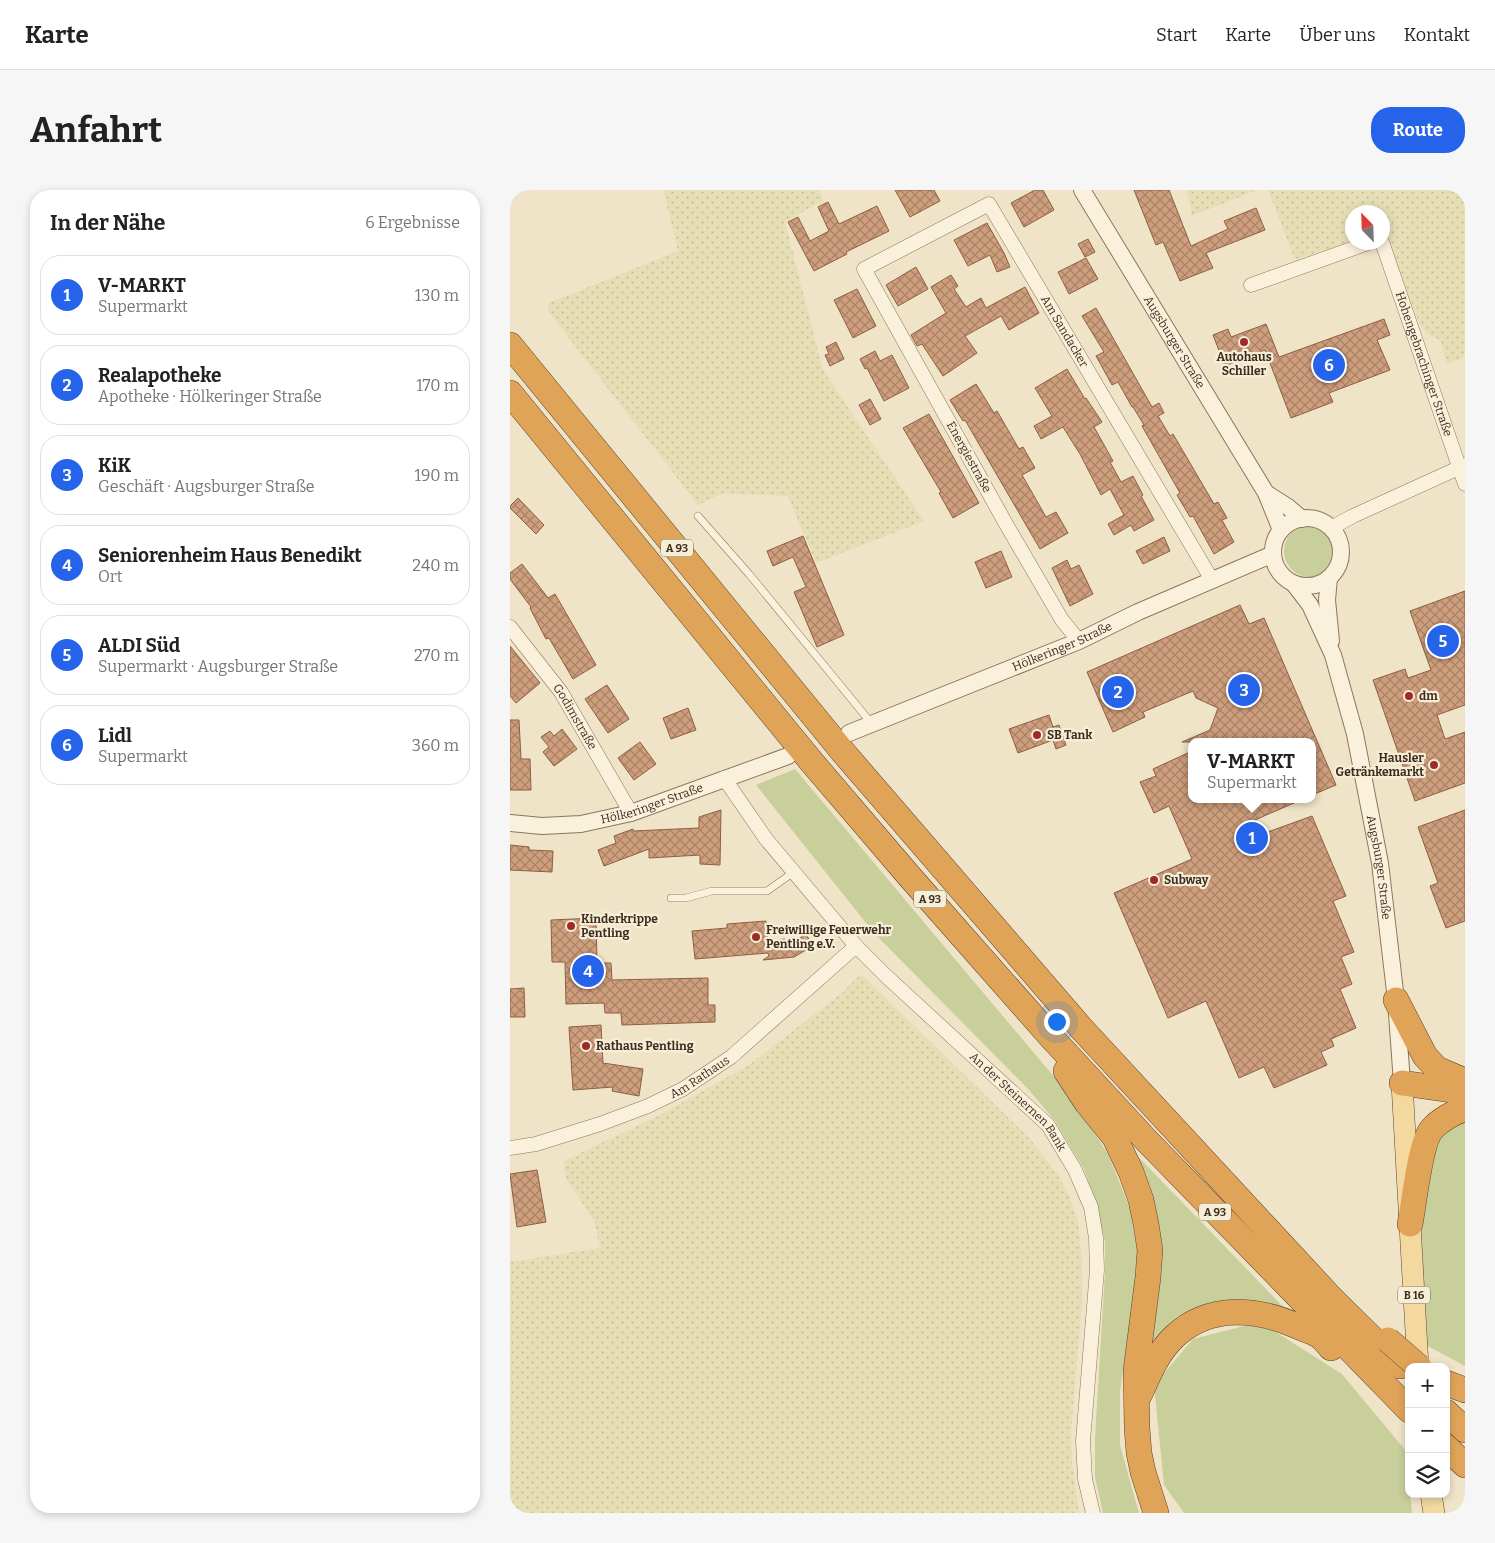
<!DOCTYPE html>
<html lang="de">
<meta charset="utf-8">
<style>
:root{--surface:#fff;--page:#f6f6f6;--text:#222;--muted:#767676;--line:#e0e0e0;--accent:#2563eb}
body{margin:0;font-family:Bitter,serif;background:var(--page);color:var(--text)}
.controls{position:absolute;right:15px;bottom:15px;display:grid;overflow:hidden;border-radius:10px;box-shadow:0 2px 8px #0003}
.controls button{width:45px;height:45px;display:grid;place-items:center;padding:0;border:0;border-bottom:1px solid var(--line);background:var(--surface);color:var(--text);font:25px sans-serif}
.compass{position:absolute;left:835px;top:15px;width:45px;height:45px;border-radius:50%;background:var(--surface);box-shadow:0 2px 8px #0003;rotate:337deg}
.you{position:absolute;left:546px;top:831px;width:18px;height:18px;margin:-12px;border:4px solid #fff;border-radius:50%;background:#1a73e8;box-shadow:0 0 0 8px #1a73e833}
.badge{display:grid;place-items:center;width:32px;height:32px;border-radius:50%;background:var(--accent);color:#fff;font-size:16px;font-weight:700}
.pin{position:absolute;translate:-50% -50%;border:2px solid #fff;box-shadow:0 1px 5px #0006}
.popup{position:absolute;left:678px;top:548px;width:128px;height:65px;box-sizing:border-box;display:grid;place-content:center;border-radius:10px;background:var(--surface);filter:drop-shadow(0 1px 4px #0005);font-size:16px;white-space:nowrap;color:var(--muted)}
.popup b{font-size:19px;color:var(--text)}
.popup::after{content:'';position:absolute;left:50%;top:100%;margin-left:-10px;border:10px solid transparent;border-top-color:var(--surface)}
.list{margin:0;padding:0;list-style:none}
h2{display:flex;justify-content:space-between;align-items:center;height:65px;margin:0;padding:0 20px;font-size:21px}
h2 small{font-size:16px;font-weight:400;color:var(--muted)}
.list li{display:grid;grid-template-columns:32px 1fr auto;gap:15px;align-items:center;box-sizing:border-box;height:80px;margin:0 10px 10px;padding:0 10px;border:1px solid var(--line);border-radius:20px}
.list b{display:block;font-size:19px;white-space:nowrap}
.list p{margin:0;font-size:16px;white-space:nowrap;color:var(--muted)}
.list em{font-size:16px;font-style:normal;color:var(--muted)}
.icon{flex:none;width:28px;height:28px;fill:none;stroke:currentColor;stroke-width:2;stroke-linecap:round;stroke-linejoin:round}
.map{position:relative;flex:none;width:955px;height:1323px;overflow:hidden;border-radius:20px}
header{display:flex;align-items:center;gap:30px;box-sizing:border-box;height:70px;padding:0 25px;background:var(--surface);border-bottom:1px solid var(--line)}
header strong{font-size:24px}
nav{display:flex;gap:28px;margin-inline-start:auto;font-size:18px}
.intro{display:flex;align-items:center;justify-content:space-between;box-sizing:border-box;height:120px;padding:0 30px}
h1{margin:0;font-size:35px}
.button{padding:12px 22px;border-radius:20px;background:var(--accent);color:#fff;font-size:18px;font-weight:700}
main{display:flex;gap:30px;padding:0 30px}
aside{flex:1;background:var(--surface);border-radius:20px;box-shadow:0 2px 8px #0003}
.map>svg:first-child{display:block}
.farmland{fill:url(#farmland-dots)}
.green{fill:#c9cf9b}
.building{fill:url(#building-cross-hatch);stroke:#8d5f41}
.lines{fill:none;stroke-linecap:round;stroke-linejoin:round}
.service-casing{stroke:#8d765c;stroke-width:8}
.minor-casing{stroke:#8d765c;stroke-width:15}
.tertiary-casing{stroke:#8d765c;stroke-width:18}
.primary-casing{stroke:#5b4430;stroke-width:22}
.motorway-casing{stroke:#5b4430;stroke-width:26}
.service{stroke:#faf1dc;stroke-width:7}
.minor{stroke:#faf1dc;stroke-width:14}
.tertiary{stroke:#faf1dc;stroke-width:16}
.primary{stroke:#f3d9a0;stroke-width:21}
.motorway{stroke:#e0a458;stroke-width:25}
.motorway-bridge-casing{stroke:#5b4430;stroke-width:26;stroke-linecap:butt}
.motorway-bridge{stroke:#e0a458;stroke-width:25}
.poi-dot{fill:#9e2a2b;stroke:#f7eed8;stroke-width:2}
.labels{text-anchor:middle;stroke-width:4.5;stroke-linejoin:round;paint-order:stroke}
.shield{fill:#f7eed8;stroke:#756857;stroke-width:1}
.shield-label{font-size:11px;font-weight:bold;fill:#3d2e20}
.street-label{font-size:12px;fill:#3d2e20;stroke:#f7eed8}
.poi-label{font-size:12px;font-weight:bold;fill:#3d2e20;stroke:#f7eed8;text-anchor:start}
</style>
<header>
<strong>Karte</strong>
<nav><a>Start</a><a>Karte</a><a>Über uns</a><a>Kontakt</a></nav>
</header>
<div class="intro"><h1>Anfahrt</h1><a class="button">Route</a></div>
<main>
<aside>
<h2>In der Nähe<small>6 Ergebnisse</small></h2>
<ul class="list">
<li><span class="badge">1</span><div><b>V-MARKT</b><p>Supermarkt</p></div><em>130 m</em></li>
<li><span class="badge">2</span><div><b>Realapotheke</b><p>Apotheke · Hölkeringer Straße</p></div><em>170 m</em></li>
<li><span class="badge">3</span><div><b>KiK</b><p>Geschäft · Augsburger Straße</p></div><em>190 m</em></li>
<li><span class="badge">4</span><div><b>Seniorenheim Haus Benedikt</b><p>Ort</p></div><em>240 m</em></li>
<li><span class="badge">5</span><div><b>ALDI Süd</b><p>Supermarkt · Augsburger Straße</p></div><em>270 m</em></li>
<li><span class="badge">6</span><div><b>Lidl</b><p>Supermarkt</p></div><em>360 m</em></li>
</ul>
</aside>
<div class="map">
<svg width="955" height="1323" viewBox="0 0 955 1323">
<defs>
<pattern id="farmland-dots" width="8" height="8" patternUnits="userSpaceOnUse" patternTransform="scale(1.25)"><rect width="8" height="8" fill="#e6deb5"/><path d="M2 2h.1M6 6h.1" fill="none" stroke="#c6bf9b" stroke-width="1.8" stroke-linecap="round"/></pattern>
<pattern id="building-cross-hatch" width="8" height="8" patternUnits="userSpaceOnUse" patternTransform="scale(1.25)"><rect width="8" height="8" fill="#cf9f7d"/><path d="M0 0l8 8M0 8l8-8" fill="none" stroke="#a98266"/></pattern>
</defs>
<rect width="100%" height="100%" fill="#f0e4c8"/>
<g class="farmland">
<path d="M 153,0 L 310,0 L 313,11 L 275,32 L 313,180 L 414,331 L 306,373 L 278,306 L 213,303 L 188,315 L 38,121 L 39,113 L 168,61 Z"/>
<path d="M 677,0 L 747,0 L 682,26 Z"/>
<path d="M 758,0 L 955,0 L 955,167 L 936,174 L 932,154 L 927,149 L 917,144 L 909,133 L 874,40 L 873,41 L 872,22 L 842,22 L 842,51 L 785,70 Z"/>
<path d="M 351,784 L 519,948 L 548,985 L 560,1008 L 568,1031 L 572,1069 L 572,1111 L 561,1242 L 562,1273 L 569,1323 L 0,1323 L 0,1072 L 90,1058 L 84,1031 L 55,987 L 54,971 L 144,928 L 236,877 L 332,803 Z"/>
</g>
<g class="green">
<circle cx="800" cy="361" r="26"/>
<path d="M 285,579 L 556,901 L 598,964 L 619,1016 L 628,1063 L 626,1095 L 610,1201 L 610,1255 L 629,1323 L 593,1323 L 585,1287 L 585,1248 L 595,1082 L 595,1052 L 587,1015 L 574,979 L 545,931 L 519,900 L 364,743 L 246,595 Z"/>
<path d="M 955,926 L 955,1176 L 916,1155 L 910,1020 L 920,952 Z"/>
<path d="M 615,953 L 782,1126 L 728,1115 L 634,1175 L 644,1111 Z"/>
<path d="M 750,1132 L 832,1184 L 896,1261 L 902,1323 L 674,1323 L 654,1295 L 644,1195 L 683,1149 Z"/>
</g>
<g class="building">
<path d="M 385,0 L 424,0 L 430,11 L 400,27 Z"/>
<path d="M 525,0 L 533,0 L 544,20 L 514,37 L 501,13 Z"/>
<path d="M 624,0 L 659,0 L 681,56 L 718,39 L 714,31 L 746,18 L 755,40 L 696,63 L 703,78 L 670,91 L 653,52 L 646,55 Z"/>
<path d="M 318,12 L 329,34 L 367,16 L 379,41 L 336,62 L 337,64 L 304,81 L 278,32 L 288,27 L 300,51 L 319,41 L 308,17 Z"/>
<path d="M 477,33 L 494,63 L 500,77 L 487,82 L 480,65 L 458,76 L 444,50 Z"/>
<path d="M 578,49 L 585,62 L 575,67 L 568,54 Z"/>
<path d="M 576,68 L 588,89 L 559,104 L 548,82 Z"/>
<path d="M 406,77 L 418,99 L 388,116 L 376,95 Z"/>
<path d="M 441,85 L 448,96 L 444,99 L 456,117 L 471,108 L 476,118 L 515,97 L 529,123 L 499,140 L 491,126 L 455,146 L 467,163 L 433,186 L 412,154 L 407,156 L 401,145 L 436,123 L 421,97 Z"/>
<path d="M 347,99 L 366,136 L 343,148 L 324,110 Z"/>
<path d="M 586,118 L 642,217 L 649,213 L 654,223 L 648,226 L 660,246 L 663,244 L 704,314 L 708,312 L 717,328 L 712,330 L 724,352 L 704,364 L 683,326 L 680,327 L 667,305 L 670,303 L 632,236 L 634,235 L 623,217 L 622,217 L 608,192 L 602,195 L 586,166 L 594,162 L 572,126 Z"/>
<path d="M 874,129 L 880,145 L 867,150 L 880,180 L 819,203 L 823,212 L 781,228 L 755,160 L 715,176 L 703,145 L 718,139 L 721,147 L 756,134 L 769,167 Z"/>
<path d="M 326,152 L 334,169 L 320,176 L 315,165 L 319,164 L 316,157 Z"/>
<path d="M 365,161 L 370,171 L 382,165 L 399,198 L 374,211 L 357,178 L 355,179 L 350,169 Z"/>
<path d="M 557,179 L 575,209 L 576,208 L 592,232 L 584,237 L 603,271 L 600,272 L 611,292 L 623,286 L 633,305 L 631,306 L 644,330 L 624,341 L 621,335 L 604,345 L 598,334 L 614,325 L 600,299 L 591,305 L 570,264 L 553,237 L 531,249 L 524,236 L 542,226 L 525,198 Z"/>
<path d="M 466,194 L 484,223 L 487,221 L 509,259 L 513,257 L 525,278 L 512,285 L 536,327 L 546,322 L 558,343 L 530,359 L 455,230 L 453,231 L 440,210 Z"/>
<path d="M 360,209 L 371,229 L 360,235 L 349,215 Z"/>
<path d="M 419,224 L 469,313 L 443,328 L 429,303 L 431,302 L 393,238 Z"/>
<path d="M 8,308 L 34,335 L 26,344 L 0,318 L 0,316 Z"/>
<path d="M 293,346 L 334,445 L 307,457 L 284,402 L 296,397 L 283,367 L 263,376 L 257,361 Z"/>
<path d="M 654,347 L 660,361 L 633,374 L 626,361 Z"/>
<path d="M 491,361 L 502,387 L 476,398 L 465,372 Z"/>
<path d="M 557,370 L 561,379 L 569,375 L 583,404 L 560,416 L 542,378 Z"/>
<path d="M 12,374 L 38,408 L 45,404 L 86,475 L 63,489 L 39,448 L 36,449 L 20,418 L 21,417 L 0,389 L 0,383 Z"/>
<path d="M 955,401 L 955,515 L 927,525 L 935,549 L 955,542 L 955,593 L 905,611 L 863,490 L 895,479 L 898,488 L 921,480 L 900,421 Z"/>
<path d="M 730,415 L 739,434 L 754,428 L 826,595 L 802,605 L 802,552 L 672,552 L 700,540 L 708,518 L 686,508 L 683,501 L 633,522 L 635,527 L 603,542 L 577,482 Z"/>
<path d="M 0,456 L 30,493 L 6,513 L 0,506 Z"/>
<path d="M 97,495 L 119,529 L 98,543 L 75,509 Z"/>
<path d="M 178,518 L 186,540 L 161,549 L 153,528 Z"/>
<path d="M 539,525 L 543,537 L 549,535 L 556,555 L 546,559 L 543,550 L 508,563 L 499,539 Z"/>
<path d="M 0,530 L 9,530 L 11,569 L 20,569 L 21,600 L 0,600 Z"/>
<path d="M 52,539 L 67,559 L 44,576 L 33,562 L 39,557 L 31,547 L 40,541 L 44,546 Z"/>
<path d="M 130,552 L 146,574 L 124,590 L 108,568 Z"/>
<path d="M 682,561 L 682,609 L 793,609 L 738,633 L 744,647 L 802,626 L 836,706 L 823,711 L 844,762 L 831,767 L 842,794 L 830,799 L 846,838 L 821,849 L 824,856 L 811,862 L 817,875 L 764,898 L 754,877 L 729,888 L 696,811 L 658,828 L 604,703 L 682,669 L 659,616 L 644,623 L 630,592 L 646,586 L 643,579 Z"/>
<path d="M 211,620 L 210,675 L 190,674 L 190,665 L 139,668 L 139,659 L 94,676 L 88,660 L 106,653 L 104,646 L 123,639 L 123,641 L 189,638 L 189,627 Z"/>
<path d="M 955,620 L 955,731 L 936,738 L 920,696 L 928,693 L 908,637 Z"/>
<path d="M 0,655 L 19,657 L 19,660 L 43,661 L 42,682 L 0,680 Z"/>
<path d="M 86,728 L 87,773 L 101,773 L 102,790 L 198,788 L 198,815 L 205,815 L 205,832 L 112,835 L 111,823 L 95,823 L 94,813 L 56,814 L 55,772 L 42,772 L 41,730 Z"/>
<path d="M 256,731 L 258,751 L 275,749 L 276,756 L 296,744 L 303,756 L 284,767 L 253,770 L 259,766 L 258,763 L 185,769 L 182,741 L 217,738 L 217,734 Z"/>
<path d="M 14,798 L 15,827 L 0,827 L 0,799 Z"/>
<path d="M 91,835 L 93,873 L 133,879 L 129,906 L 102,901 L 103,897 L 63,900 L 59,837 Z"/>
<path d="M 27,980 L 36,1032 L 7,1037 L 0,984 Z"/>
</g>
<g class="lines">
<defs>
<g id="service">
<path d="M 188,326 L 239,384 L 362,534"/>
<path d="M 161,708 L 176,708 L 202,701 L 257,701 L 284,682"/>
</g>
<g id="minor">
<path id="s1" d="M 872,52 L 955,294"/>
<path d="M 741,95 L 861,52"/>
<path d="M 821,338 L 843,326 L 955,275"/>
<path id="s2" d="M 0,437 L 51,502 L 121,623"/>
<path id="s3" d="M 569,451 L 552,430 L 496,334 L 354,79 L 479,14 L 702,390"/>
<path id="s4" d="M 214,588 L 256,649 L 346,756 L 376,786 L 538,935 L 565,980 L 581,1017 L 586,1048 L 587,1080 L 573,1251 L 575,1289 L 583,1323"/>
<path id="s5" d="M 0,958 L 26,954 L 90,934 L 138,916 L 173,899 L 221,867 L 346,756"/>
</g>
<g id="tertiary">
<path id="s6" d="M 572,0 L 756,303 L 771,340"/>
<path d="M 756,303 L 778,317 L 792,329"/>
<circle cx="797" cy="362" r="34"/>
<path d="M 819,388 L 817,410 L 821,451"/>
<path id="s7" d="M 784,394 L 800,415 L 823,465 L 845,544 L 870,673 L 886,810 L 892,893"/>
<path id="s8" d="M 339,543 L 569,451 L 628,422 L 763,364"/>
<path id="s9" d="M 0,633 L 32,636 L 71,634 L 121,623 L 278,566"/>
</g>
<g id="primary">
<path d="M 892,893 L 908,1177"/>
<path d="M 921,1304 L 924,1323"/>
</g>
<g id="motorway">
<path d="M 0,155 L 333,562 L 571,838 L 821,1108 L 890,1176"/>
<path d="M 0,203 L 300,570 L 400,687 L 541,847 L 638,952 L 899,1220"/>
<path d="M 886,810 L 915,866 L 927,879 L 955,891"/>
<path d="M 556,881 L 577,913 L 605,948 L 621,982 L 631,1010 L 636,1034 L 640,1060 L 638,1087 L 626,1181 L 627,1238 L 629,1263 L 633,1282 L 646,1323"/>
<path d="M 892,893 L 955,902"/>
<path d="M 900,1034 C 904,1014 910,952 922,939 C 930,930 944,922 955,919"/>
<path d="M 936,1193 L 955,1200"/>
<path d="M 630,1204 C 639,1183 648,1162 665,1146 C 700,1114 746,1118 787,1136 C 793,1139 801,1141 808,1145 C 813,1148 817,1154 821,1158"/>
<path d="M 936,1222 L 955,1240"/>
<path d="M 936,1257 L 955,1275"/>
</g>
</defs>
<use href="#service" class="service-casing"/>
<use href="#minor" class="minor-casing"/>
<use href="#tertiary" class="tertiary-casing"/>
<use href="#primary" class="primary-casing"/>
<use href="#motorway" class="motorway-casing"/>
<use href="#service" class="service"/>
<use href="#minor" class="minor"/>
<use href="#tertiary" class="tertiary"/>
<use href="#primary" class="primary"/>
<use href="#motorway" class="motorway"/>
<defs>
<path id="motorway-bridge" d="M 878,1150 L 909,1177"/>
</defs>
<use href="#motorway-bridge" class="motorway-bridge-casing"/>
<use href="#motorway-bridge" class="motorway-bridge"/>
</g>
<g class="poi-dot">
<circle cx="734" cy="152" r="5"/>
<circle cx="899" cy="506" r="5"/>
<circle cx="527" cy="545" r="5"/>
<circle cx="924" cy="575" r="5"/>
<circle cx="644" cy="690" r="5"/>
<circle cx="61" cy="736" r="5"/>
<circle cx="246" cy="747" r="5"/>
<circle cx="76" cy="856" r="5"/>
</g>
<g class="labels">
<g class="shield">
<rect x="151" y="349.5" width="32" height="17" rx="4"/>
<rect x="404" y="700.5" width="32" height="17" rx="4"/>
<rect x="689" y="1013.5" width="32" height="17" rx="4"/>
<rect x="888" y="1096.5" width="32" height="17" rx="4"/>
</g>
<g class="shield-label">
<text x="167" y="362">A 93</text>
<text x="420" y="713">A 93</text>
<text x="705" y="1026">A 93</text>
<text x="904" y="1109">B 16</text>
</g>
<g class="street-label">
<text dy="4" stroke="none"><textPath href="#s3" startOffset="719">Am Sandacker</textPath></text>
<text dy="4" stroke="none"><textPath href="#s6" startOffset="178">Augsburger Straße</textPath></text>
<text dy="4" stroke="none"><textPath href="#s1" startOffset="129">Hohengebrachinger Straße</textPath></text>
<text transform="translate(459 267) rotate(61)" y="4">Energiestraße</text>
<text dy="4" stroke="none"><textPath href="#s8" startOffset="230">Hölkeringer Straße</textPath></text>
<text dy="4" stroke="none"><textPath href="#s2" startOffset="111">Godimstraße</textPath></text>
<text dy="4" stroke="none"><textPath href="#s9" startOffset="145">Hölkeringer Straße</textPath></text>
<text dy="4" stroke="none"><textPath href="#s7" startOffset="299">Augsburger Straße</textPath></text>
<text dy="4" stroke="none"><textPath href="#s5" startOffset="204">Am Rathaus</textPath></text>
<text dy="4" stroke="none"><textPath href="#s4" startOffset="439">An der Steinernen Bank</textPath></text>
</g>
<g class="poi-label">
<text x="734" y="171" text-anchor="middle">Autohaus<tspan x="734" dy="14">Schiller</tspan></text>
<text x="909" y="510">dm</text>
<text x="537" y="549">SB Tank</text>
<text x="914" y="572" text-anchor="end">Hausler<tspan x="914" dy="14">Getränkemarkt</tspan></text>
<text x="654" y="694">Subway</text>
<text x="71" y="733">Kinderkrippe<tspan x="71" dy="14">Pentling</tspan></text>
<text x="256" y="744">Freiwillige Feuerwehr<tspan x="256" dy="14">Pentling e.V.</tspan></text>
<text x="86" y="860">Rathaus Pentling</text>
</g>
</g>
</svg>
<div class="controls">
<button>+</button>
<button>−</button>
<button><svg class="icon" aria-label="layers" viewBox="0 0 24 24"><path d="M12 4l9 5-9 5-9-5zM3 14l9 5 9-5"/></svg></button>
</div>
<svg class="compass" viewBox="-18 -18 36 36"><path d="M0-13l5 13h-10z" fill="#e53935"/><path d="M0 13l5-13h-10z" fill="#767676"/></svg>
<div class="you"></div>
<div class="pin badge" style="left:742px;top:648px">1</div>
<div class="popup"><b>V-MARKT</b>Supermarkt</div>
<div class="pin badge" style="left:608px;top:502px">2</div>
<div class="pin badge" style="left:734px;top:500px">3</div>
<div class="pin badge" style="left:78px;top:781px">4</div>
<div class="pin badge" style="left:933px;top:451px">5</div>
<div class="pin badge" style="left:819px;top:175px">6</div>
</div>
</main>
